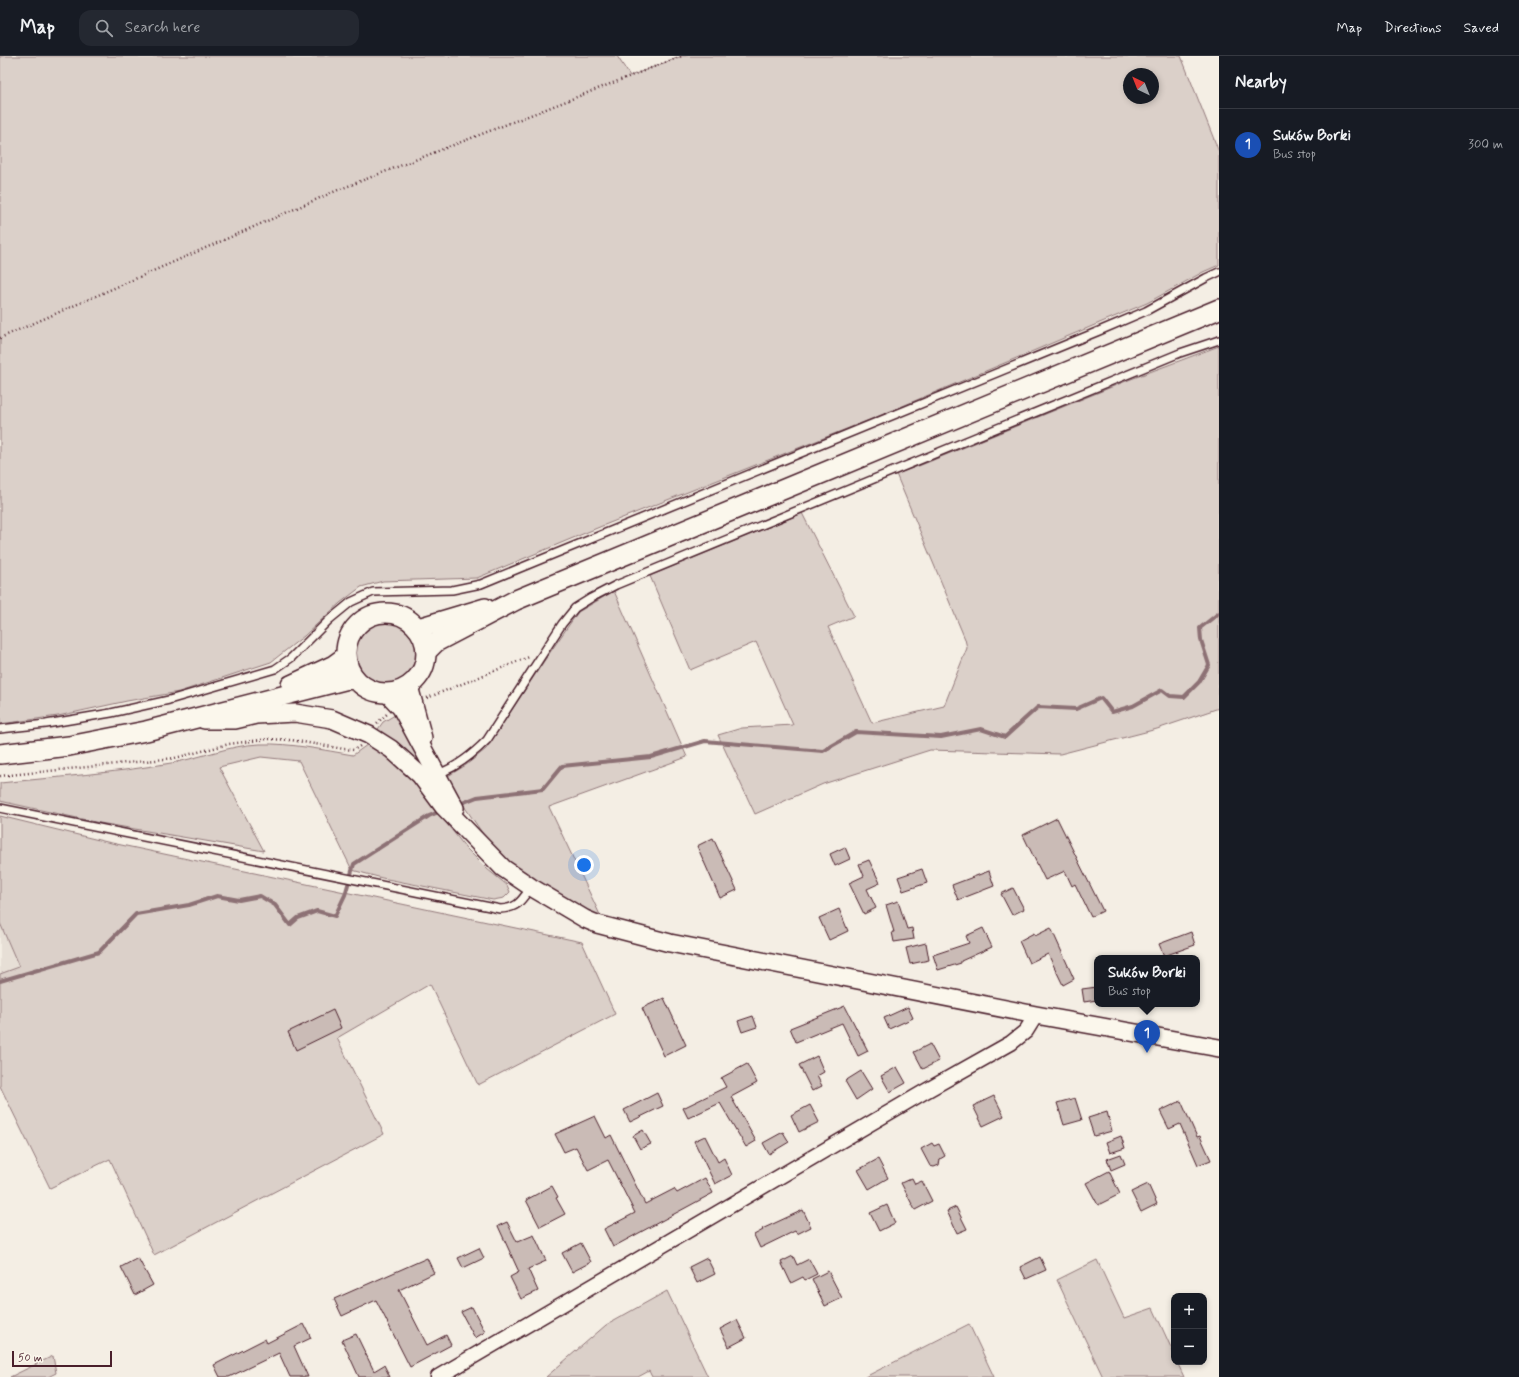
<!DOCTYPE html>
<meta charset="utf-8">
<style>
:root{--surface:#171b24;--page:#242831;--text:#f1f3f6;--muted:#9ea1a6;--line:#363941;--accent:#db2777}
body{margin:0;font-family:Mynerve,sans-serif;background:var(--page);color:var(--text)}
.controls{position:absolute;right:12px;bottom:12px;display:grid;overflow:hidden;border-radius:8px;box-shadow:0 2px 6px #0003}
.controls button{width:36px;height:36px;display:grid;place-items:center;padding:0;border:0;border-bottom:1px solid var(--line);background:var(--surface);color:var(--text);font:20px sans-serif}
.compass{position:absolute;left:1123px;top:12px;width:36px;height:36px;border-radius:50%;background:var(--surface);box-shadow:0 2px 6px #0003;rotate:317deg}
.scale{position:absolute;left:12px;bottom:10px;width:100px;box-sizing:border-box;padding-left:4px;border:2px solid #4a1f2b;border-top:0;font-size:11px;line-height:14px;white-space:nowrap;color:#4a1f2b;-webkit-text-stroke:3px #fbf7ec;paint-order:stroke}
.you{position:absolute;left:584px;top:809px;width:14px;height:14px;margin:-10px;border:3px solid #fff;border-radius:50%;background:#1a73e8;box-shadow:0 0 0 6px #1a73e833}
.badge{display:grid;place-items:center;width:26px;height:26px;border-radius:50%;background:var(--accent);color:#fff;font-size:13px;font-weight:700}
.pin{position:absolute;translate:-50% -33px;filter:drop-shadow(0 1px 2px #0008)}
.pin::after{content:'';position:absolute;top:21px;width:14px;height:12px;background:inherit;clip-path:polygon(0 0,100% 0,50% 100%)}
.popup{position:absolute;left:1094px;top:899px;width:106px;height:52px;box-sizing:border-box;display:grid;place-content:center;border-radius:8px;background:var(--surface);filter:drop-shadow(0 1px 3px #0005);font-size:13px;white-space:nowrap;color:var(--muted)}
.popup b{font-size:15px;color:var(--text)}
.popup::after{content:'';position:absolute;left:50%;top:100%;margin-left:-8px;border:8px solid transparent;border-top-color:var(--surface)}
.list{margin:0;padding:0;list-style:none}
h2{display:flex;justify-content:space-between;align-items:center;height:52px;margin:0;padding:0 16px;font-size:17px}
h2 small{font-size:13px;font-weight:400;color:var(--muted)}
.list li{display:grid;grid-template-columns:26px 1fr auto;gap:12px;align-items:center;box-sizing:border-box;height:72px;padding:0 16px;border-top:1px solid var(--line)}
.list b{display:block;font-size:15px;white-space:nowrap}
.list p{margin:0;font-size:13px;white-space:nowrap;color:var(--muted)}
.list em{font-size:13px;font-style:normal;color:var(--muted)}
.icon{flex:none;width:22px;height:22px;fill:none;stroke:currentColor;stroke-width:2;stroke-linecap:round;stroke-linejoin:round}
.map{position:relative;flex:none;width:1219px;height:1321px;overflow:hidden}
header{display:flex;align-items:center;gap:24px;box-sizing:border-box;height:56px;padding:0 20px;background:var(--surface);border-bottom:1px solid var(--line)}
header strong{font-size:19px}
nav{display:flex;gap:22px;margin-inline-start:auto;font-size:14px}
.search{width:280px;height:36px;background:var(--page);display:flex;align-items:center;gap:10px;box-sizing:border-box;padding:0 14px;border-radius:12px;color:var(--muted);font-size:15px}
main{display:flex}
aside{flex:1;background:var(--surface)}
.map>svg:first-child{display:block}
.built{fill:#e7dfd6}
.green{fill:#dbd0c9;stroke:#92787a;fill-rule:evenodd}
.lines{fill:none;stroke-linecap:round;stroke-linejoin:round}
.stream{stroke:#8d7174;stroke-width:4}
.building{fill:#cabbb6;stroke:#4a1f2b}
.service-casing{stroke:#4a1f2b;stroke-width:10}
.minor-casing{stroke:#4a1f2b;stroke-width:17}
.tertiary-casing{stroke:#4a1f2b;stroke-width:20}
.secondary-casing{stroke:#4a1f2b;stroke-width:22}
.path{stroke:#4a1f2b;stroke-width:2.5;stroke-dasharray:1 3;stroke-linecap:butt}
.service{stroke:#fbf7ec;stroke-width:7}
.minor{stroke:#fbf7ec;stroke-width:14}
.tertiary{stroke:#fbf7ec;stroke-width:17}
.secondary{stroke:#fbf7ec;stroke-width:19}
</style>
<header>
<strong>Map</strong>
<div class="search"><svg class="icon" aria-label="search" viewBox="0 0 24 24"><circle cx="10" cy="10" r="6"/><path d="M15 15l6 6"/></svg>Search here</div>
<nav><a>Map</a><a>Directions</a><a>Saved</a></nav>
</header>
<main>
<div class="map">
<svg width="1219" height="1321" viewBox="0 0 1219 1321">
<rect width="100%" height="100%" fill="#f4eee4"/>
<filter id="ink" filterUnits="userSpaceOnUse"><feTurbulence type="fractalNoise" baseFrequency=".025" numOctaves="2"/><feDisplacementMap in="SourceGraphic" scale="8" xChannelSelector="R" yChannelSelector="G"/><feConvolveMatrix kernelMatrix="1 2 1 2 8 2 1 2 1" color-interpolation-filters="sRGB"/></filter>
<g filter="url(#ink)">
<path class="built" d="M 0,867 L 19,911 L 0,918 Z"/>
<g class="green">
<path d="M 0,0 L 617,0 L 630,20 L 682,0 L 1181,0 L 1219,96 L 1219,209 L 1203,216 L 1147,247 L 874,362 L 602,470 L 477,522 L 383,525 L 361,531 L 340,547 L 304,580 L 271,606 L 179,636 L 127,645 L 58,660 L 0,668 ZM 1129,18 L 1153,18 L 1153,42 L 1129,42 Z"/>
<path d="M 1219,290 L 1219,652 L 1157,673 L 1060,698 L 930,694 L 823,728 L 755,758 L 718,679 L 742,672 L 793,669 L 756,586 L 690,614 L 650,520 L 802,457 L 854,560 L 828,571 L 872,667 L 944,650 L 967,592 L 965,583 L 896,418 L 921,409 L 1131,323 Z"/>
<path d="M 614,535 L 687,701 L 549,751 L 601,861 L 568,846 L 509,808 L 485,781 L 466,753 L 448,720 L 466,709 L 486,693 L 544,605 L 578,556 Z"/>
<circle cx="385" cy="596" r="32"/>
<path d="M 395,659 L 424,713 L 376,676 L 383,666 Z"/>
<path d="M 371,686 L 409,717 L 428,740 L 447,768 L 466,792 L 487,813 L 507,829 L 510,836 L 504,842 L 493,844 L 382,822 L 352,814 L 299,705 L 261,701 L 219,711 L 264,795 L 100,767 L 0,745 L 0,727 C 57,721 115,717 171,707 C 201,702 230,689 260,688 C 291,687 323,694 353,699 Z"/>
<path d="M 0,760 L 107,786 L 582,886 L 615,958 L 478,1029 L 430,928 L 337,982 L 384,1078 L 154,1199 L 110,1103 L 50,1132 L 0,1030 L 0,918 L 19,911 L 0,867 Z"/>
<path d="M 1097,1204 L 1124,1262 L 1153,1252 L 1174,1298 L 1174,1306 L 1177,1306 L 1184,1321 L 1103,1321 L 1057,1224 Z"/>
<path d="M 667,1235 L 708,1321 L 652,1321 L 649,1315 L 638,1321 L 546,1321 L 606,1269 Z"/>
<path d="M 969,1268 L 994,1321 L 865,1321 Z"/>
<path d="M 53,1300 L 56,1317 L 48,1321 L 10,1321 Z"/>
</g>
<g class="lines">
<g class="stream">
<path d="M 457,749 L 477,741 L 543,733 L 562,710 L 651,701 L 705,685 L 823,695 L 856,676 L 941,681 L 981,673 L 1005,681 L 1038,651 L 1076,653 L 1101,642 L 1112,656 L 1133,650 L 1162,634 L 1170,640 L 1184,641 L 1199,626 L 1209,609 L 1201,584 L 1200,572 L 1219,557"/>
<path d="M 0,925 L 99,896 L 136,858 L 189,849 L 217,840 L 239,844 L 260,840 L 275,849 L 290,869 L 298,862 L 317,855 L 335,860 L 345,839 L 354,808 L 429,760 L 441,755"/>
</g>
</g>
<g class="building">
<path d="M 1057,762 L 1103,855 L 1091,861 L 1075,828 L 1072,830 L 1065,815 L 1045,824 L 1023,779 Z"/>
<path d="M 713,782 L 737,834 L 720,842 L 697,790 Z"/>
<path d="M 845,791 L 850,803 L 835,810 L 830,798 Z"/>
<path d="M 869,804 L 880,827 L 867,833 L 876,852 L 864,858 L 849,827 L 864,820 L 859,808 Z"/>
<path d="M 922,813 L 927,827 L 903,835 L 898,821 Z"/>
<path d="M 989,815 L 994,830 L 958,844 L 952,829 Z"/>
<path d="M 1013,832 L 1024,853 L 1012,859 L 1001,838 Z"/>
<path d="M 898,845 L 907,873 L 912,872 L 914,883 L 894,886 L 892,876 L 894,876 L 886,849 Z"/>
<path d="M 839,853 L 848,875 L 829,884 L 819,862 Z"/>
<path d="M 983,872 L 992,891 L 961,905 L 961,907 L 938,914 L 933,899 L 969,887 L 966,880 Z"/>
<path d="M 1051,872 L 1074,923 L 1063,929 L 1048,898 L 1029,907 L 1019,885 L 1034,877 L 1035,880 Z"/>
<path d="M 1191,876 L 1195,889 L 1164,900 L 1159,888 Z"/>
<path d="M 926,887 L 929,904 L 910,908 L 906,892 Z"/>
<path d="M 1097,931 L 1097,944 L 1084,946 L 1082,933 Z"/>
<path d="M 664,942 L 686,989 L 664,1000 L 642,952 Z"/>
<path d="M 845,950 L 868,995 L 858,1000 L 842,967 L 796,986 L 790,972 Z"/>
<path d="M 908,951 L 913,962 L 889,973 L 884,962 Z"/>
<path d="M 333,954 L 341,972 L 296,994 L 288,976 Z"/>
<path d="M 753,960 L 757,971 L 742,976 L 738,965 Z"/>
<path d="M 930,988 L 939,1005 L 923,1013 L 914,996 Z"/>
<path d="M 817,1000 L 824,1016 L 817,1020 L 822,1030 L 812,1035 L 799,1009 Z"/>
<path d="M 747,1008 L 757,1027 L 731,1041 L 756,1085 L 746,1091 L 720,1047 L 688,1062 L 683,1052 L 726,1031 L 721,1022 Z"/>
<path d="M 897,1011 L 906,1027 L 890,1036 L 881,1020 Z"/>
<path d="M 861,1015 L 872,1033 L 856,1044 L 845,1025 Z"/>
<path d="M 657,1037 L 663,1050 L 630,1066 L 624,1054 Z"/>
<path d="M 994,1040 L 1004,1060 L 983,1070 L 973,1050 Z"/>
<path d="M 1075,1042 L 1082,1064 L 1064,1069 L 1057,1047 Z"/>
<path d="M 1181,1045 L 1197,1081 L 1200,1080 L 1211,1104 L 1198,1109 L 1180,1068 L 1169,1073 L 1160,1055 Z"/>
<path d="M 810,1049 L 819,1066 L 799,1076 L 791,1059 Z"/>
<path d="M 1107,1056 L 1112,1075 L 1094,1080 L 1088,1062 Z"/>
<path d="M 595,1060 L 606,1082 L 611,1079 L 645,1148 L 674,1133 L 677,1137 L 705,1122 L 713,1137 L 613,1191 L 604,1173 L 635,1157 L 608,1104 L 588,1114 L 576,1091 L 564,1096 L 555,1078 Z"/>
<path d="M 643,1074 L 651,1088 L 640,1093 L 633,1080 Z"/>
<path d="M 783,1076 L 789,1086 L 769,1098 L 763,1087 Z"/>
<path d="M 705,1080 L 718,1106 L 724,1102 L 732,1119 L 715,1128 L 694,1085 Z"/>
<path d="M 1121,1080 L 1125,1092 L 1110,1097 L 1106,1086 Z"/>
<path d="M 932,1087 L 934,1090 L 939,1088 L 945,1100 L 940,1103 L 939,1109 L 934,1111 L 930,1110 L 921,1093 Z"/>
<path d="M 1121,1098 L 1125,1108 L 1111,1114 L 1107,1103 Z"/>
<path d="M 878,1103 L 888,1122 L 869,1133 L 858,1114 Z"/>
<path d="M 1109,1115 L 1120,1138 L 1098,1149 L 1086,1127 Z"/>
<path d="M 912,1122 L 915,1128 L 922,1125 L 932,1145 L 915,1154 L 901,1127 Z"/>
<path d="M 1148,1128 L 1157,1148 L 1141,1156 L 1131,1136 Z"/>
<path d="M 552,1130 L 558,1141 L 556,1142 L 565,1158 L 540,1171 L 526,1144 Z"/>
<path d="M 887,1149 L 895,1167 L 879,1175 L 870,1157 Z"/>
<path d="M 956,1151 L 967,1173 L 957,1177 L 947,1155 Z"/>
<path d="M 803,1154 L 811,1171 L 797,1178 L 795,1175 L 760,1192 L 754,1179 L 763,1174 L 762,1173 Z"/>
<path d="M 507,1166 L 517,1186 L 534,1179 L 546,1205 L 528,1213 L 538,1235 L 521,1243 L 510,1221 L 519,1216 L 498,1170 Z"/>
<path d="M 581,1187 L 591,1206 L 572,1216 L 562,1197 Z"/>
<path d="M 479,1192 L 484,1202 L 463,1212 L 458,1202 Z"/>
<path d="M 793,1200 L 797,1209 L 809,1203 L 817,1218 L 805,1224 L 803,1221 L 791,1227 L 781,1206 Z"/>
<path d="M 1040,1201 L 1046,1214 L 1026,1223 L 1020,1211 Z"/>
<path d="M 138,1202 L 153,1229 L 135,1239 L 121,1211 Z"/>
<path d="M 427,1202 L 434,1217 L 399,1234 L 427,1289 L 446,1279 L 451,1289 L 410,1311 L 376,1244 L 342,1260 L 334,1243 Z"/>
<path d="M 707,1202 L 715,1218 L 697,1227 L 689,1211 Z"/>
<path d="M 828,1215 L 842,1242 L 825,1250 L 812,1223 Z"/>
<path d="M 472,1251 L 485,1276 L 475,1282 L 461,1256 Z"/>
<path d="M 737,1264 L 746,1282 L 729,1291 L 720,1273 Z"/>
<path d="M 304,1268 L 311,1282 L 294,1290 L 308,1321 L 290,1321 L 279,1297 L 229,1321 L 220,1321 L 214,1309 L 265,1283 L 267,1287 Z"/>
<path d="M 356,1278 L 374,1315 L 384,1309 L 390,1321 L 359,1321 L 342,1284 Z"/>
</g>
<g class="lines">
<defs>
<g id="service">
<path d="M 0,673 L 46,668 L 111,657 L 169,644 L 275,613 L 291,602 L 329,564 L 351,546 L 373,536 L 452,534 L 481,528 L 1099,275 L 1146,255 L 1206,222 L 1219,216"/>
<path d="M 437,718 C 456,712 473,698 487,684 L 562,568 L 575,552 L 591,542 L 616,529 L 1180,297 L 1219,284"/>
<path d="M 0,752 L 500,853 C 518,852 521,845 531,831"/>
</g>
<path id="minor" d="M 438,1321 L 924,1036 L 1011,987 L 1026,975 L 1036,959"/>
<g id="tertiary">
<path d="M 409,630 L 423,682"/>
<path d="M 387,637 L 401,652 L 455,752"/>
<path d="M 204,664 L 235,664 L 256,659 L 295,657 L 332,663 L 369,679 L 391,693 L 420,719 L 443,750 L 503,812 L 531,831 L 585,863 L 597,868 L 670,887 L 1036,959 L 1219,992"/>
</g>
<g id="secondary">
<circle cx="386" cy="597" r="40"/>
<path d="M 418,572 L 485,552"/>
<path d="M 426,596 L 436,586 L 516,544 L 1219,253"/>
<path d="M 291,629 L 334,609 L 345,601"/>
<path d="M 0,698 L 69,690 L 146,675 L 348,623 L 355,624"/>
</g>
</defs>
<use href="#service" class="service-casing"/>
<use href="#minor" class="minor-casing"/>
<use href="#tertiary" class="tertiary-casing"/>
<use href="#secondary" class="secondary-casing"/>
<g class="path">
<path d="M 0,282 L 338,134 L 682,0"/>
<path d="M 427,642 L 529,601"/>
<path d="M 377,667 L 387,658"/>
<path d="M 0,720 L 175,702 L 229,688 L 268,683 L 291,684 L 344,693 L 354,694 L 360,690"/>
</g>
<use href="#service" class="service"/>
<use href="#minor" class="minor"/>
<use href="#tertiary" class="tertiary"/>
<use href="#secondary" class="secondary"/>
</g>
</g>
</svg>
<div class="controls">
<button>+</button>
<button>−</button>
</div>
<svg class="compass" viewBox="-18 -18 36 36"><path d="M0-13l5 13h-10z" fill="#e53935"/><path d="M0 13l5-13h-10z" fill="#9ea1a6"/></svg>
<div class="scale">50 m</div>
<div class="you"></div>
<div class="pin badge" style="left:1147px;top:997px;background:#1a4fb4">1</div>
<div class="popup"><b>Suków Borki</b>Bus stop</div>
</div>
<aside>
<h2>Nearby<small></small></h2>
<ul class="list">
<li><span class="badge" style="background:#1a4fb4">1</span><div><b>Suków Borki</b><p>Bus stop</p></div><em>300 m</em></li>
</ul>
</aside>
</main>
